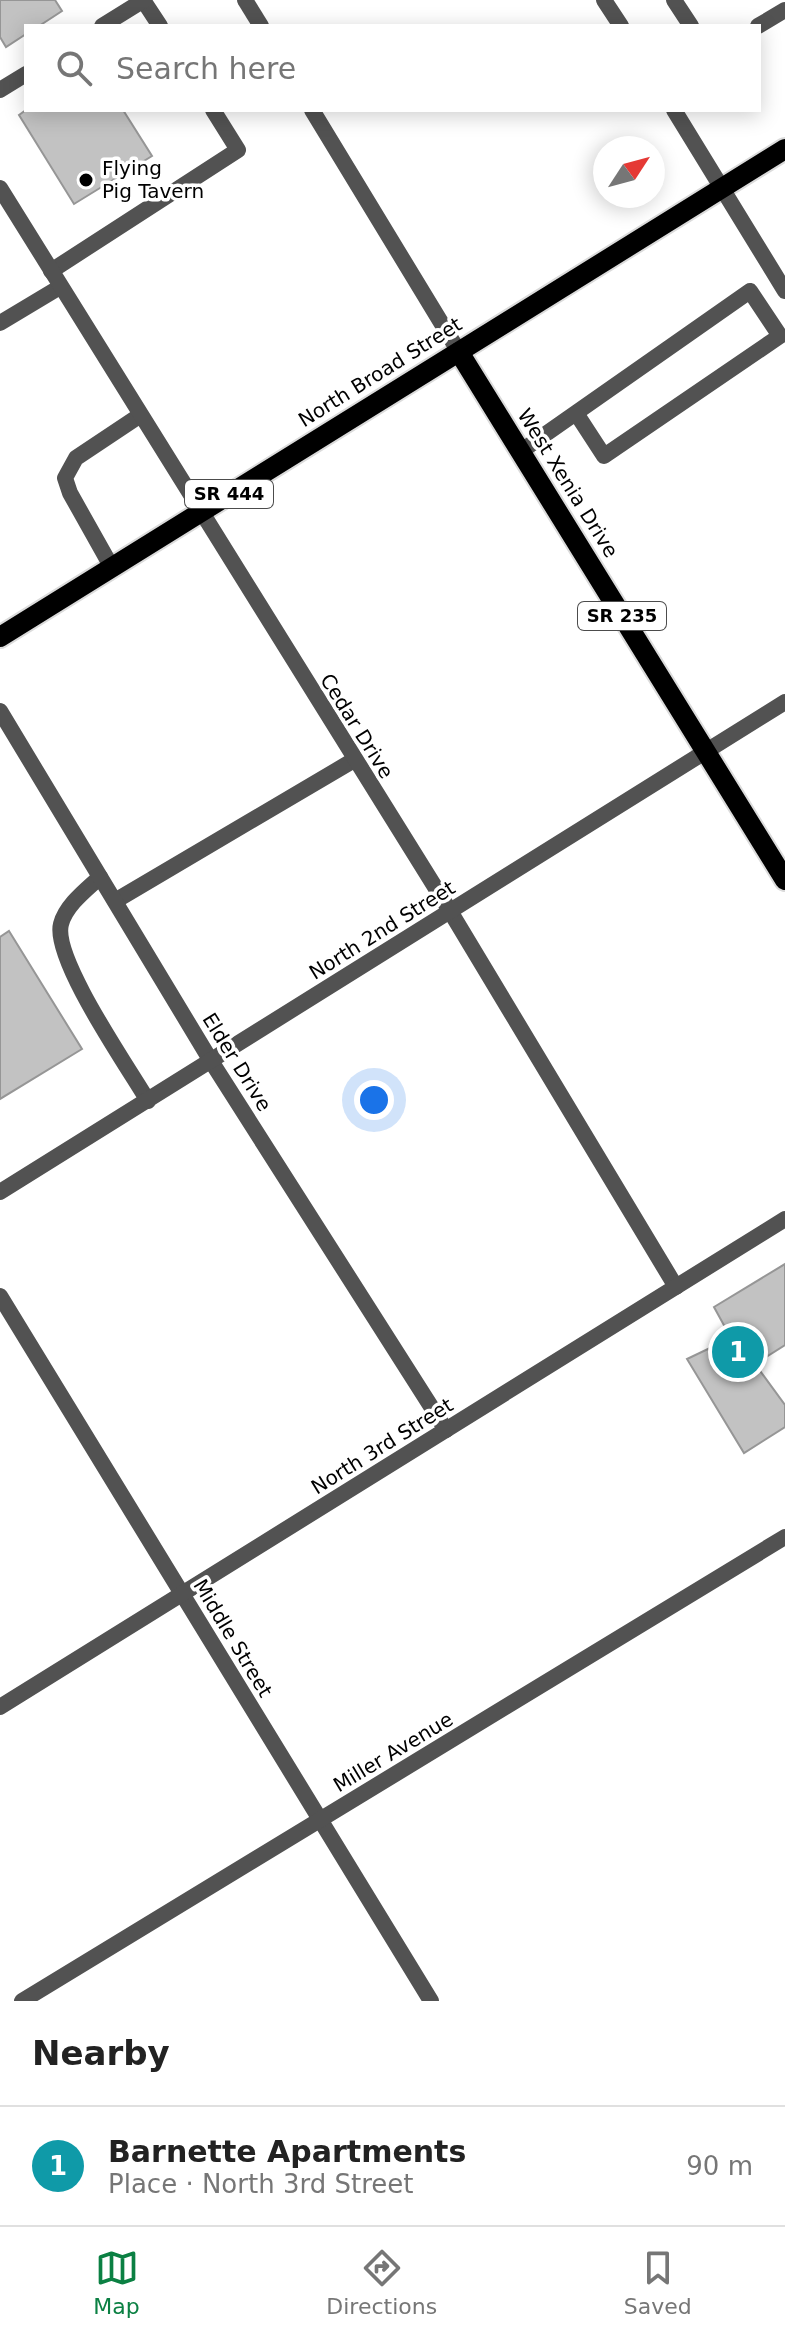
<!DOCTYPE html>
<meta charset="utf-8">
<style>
:root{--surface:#fff;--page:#f6f6f6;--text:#222;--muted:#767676;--line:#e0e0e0;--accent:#0b8043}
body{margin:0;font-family:"DejaVu Sans",sans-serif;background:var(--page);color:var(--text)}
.compass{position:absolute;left:593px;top:136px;width:72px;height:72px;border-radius:50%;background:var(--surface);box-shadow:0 4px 20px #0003;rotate:54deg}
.you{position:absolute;left:374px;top:1100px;width:28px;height:28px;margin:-20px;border:6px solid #fff;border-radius:50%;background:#1a73e8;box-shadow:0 0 0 12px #1a73e833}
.badge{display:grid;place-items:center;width:52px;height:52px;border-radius:50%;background:var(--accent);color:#fff;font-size:26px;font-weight:700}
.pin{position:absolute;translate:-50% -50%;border:4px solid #fff;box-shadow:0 2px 8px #0006}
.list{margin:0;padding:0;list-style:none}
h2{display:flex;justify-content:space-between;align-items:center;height:104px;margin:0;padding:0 32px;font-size:34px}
h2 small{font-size:26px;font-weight:400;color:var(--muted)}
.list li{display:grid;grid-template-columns:52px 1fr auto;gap:24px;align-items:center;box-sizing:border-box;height:120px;padding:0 32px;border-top:2px solid var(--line)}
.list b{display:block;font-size:30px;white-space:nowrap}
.list p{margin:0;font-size:26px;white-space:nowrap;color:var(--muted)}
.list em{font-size:26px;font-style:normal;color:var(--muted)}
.icon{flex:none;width:44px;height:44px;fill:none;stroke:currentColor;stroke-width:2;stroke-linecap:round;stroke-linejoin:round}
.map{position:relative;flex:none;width:785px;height:2001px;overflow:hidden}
.search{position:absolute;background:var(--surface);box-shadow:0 4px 20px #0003;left:24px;right:24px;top:24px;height:88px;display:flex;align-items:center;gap:20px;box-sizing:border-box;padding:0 28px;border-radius:0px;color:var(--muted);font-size:30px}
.sheet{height:224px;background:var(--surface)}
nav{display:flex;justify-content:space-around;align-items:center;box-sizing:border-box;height:112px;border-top:2px solid var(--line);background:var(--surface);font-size:22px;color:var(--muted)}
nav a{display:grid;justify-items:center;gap:4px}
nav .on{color:var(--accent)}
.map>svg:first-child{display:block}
.building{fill:#c2c2c2;stroke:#969696;stroke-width:2}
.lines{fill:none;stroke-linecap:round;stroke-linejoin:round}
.primary-casing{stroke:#dbdbdb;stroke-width:24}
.lane{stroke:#525252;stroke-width:16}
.street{stroke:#525252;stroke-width:16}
.primary{stroke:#000;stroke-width:20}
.poi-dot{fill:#000;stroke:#fff;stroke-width:3}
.labels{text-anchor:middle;stroke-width:7;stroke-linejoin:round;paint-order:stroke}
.shield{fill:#fff;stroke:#4c4c4c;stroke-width:2}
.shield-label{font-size:18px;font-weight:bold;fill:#000}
.poi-label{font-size:20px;fill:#000;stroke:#fff;text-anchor:start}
.street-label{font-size:20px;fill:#000;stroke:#fff}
</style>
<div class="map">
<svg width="785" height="2001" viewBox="0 0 785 2001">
<rect width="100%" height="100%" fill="#fff"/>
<g class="building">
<path d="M 0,0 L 55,0 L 62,11 L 39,26 L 26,26 L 26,34 L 6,47 L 0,37 Z"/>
<path d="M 26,110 L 123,110 L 152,156 L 74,204 L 19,115 Z"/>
<path d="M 9,931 L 82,1049 L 0,1099 L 0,937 Z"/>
<path d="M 785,1264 L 785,1345 L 755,1364 L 785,1405 L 785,1427 L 744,1453 L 687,1359 L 731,1338 L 714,1307 Z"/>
</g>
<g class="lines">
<defs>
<g id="primary">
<path d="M 459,352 L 785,880"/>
<path d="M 0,637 L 785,149"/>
</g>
</defs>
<use href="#primary" class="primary-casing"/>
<g class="lane">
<path d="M 143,0 L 160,26"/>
<path d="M 674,0 L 691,26"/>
<path d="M 758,26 L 785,10"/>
<path d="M 51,271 L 238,150 L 213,110"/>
<path d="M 0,323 L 60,287"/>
<path d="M 520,452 L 750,291 L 780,336 L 604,456 L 576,413"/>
<path d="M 111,566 L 70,493 L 65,478 L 76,458 L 139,416"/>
<path d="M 100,877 C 86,890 66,905 61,924 C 52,958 128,1067 148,1101"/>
<path d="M 115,901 L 354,760"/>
</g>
<g class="street">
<path d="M 245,0 L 261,26"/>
<path d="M 604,0 L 621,26"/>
<path d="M 102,26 L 144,0"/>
<path d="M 0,90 L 26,74"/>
<path d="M 312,110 L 459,352"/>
<path d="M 674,110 L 785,291"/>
<path d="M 0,188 L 450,911 L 676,1287"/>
<path d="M 0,711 L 211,1061 L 446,1430"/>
<path d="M 0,1192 L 785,702"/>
<path d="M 0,1296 L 431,2001"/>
<path d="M 0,1707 L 785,1219"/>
<path d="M 22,2001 L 785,1537"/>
</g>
<use href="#primary" class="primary"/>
</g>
<circle class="poi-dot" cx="86" cy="180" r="8"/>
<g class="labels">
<g class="shield">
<rect x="185" y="480" width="88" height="28" rx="6"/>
<rect x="578" y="602" width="88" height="28" rx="6"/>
</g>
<g class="shield-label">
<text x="229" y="500">SR 444</text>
<text x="622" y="622">SR 235</text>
</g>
<g class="poi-label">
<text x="102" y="175">Flying<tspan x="102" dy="23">Pig Tavern</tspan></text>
</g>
<g class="street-label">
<text transform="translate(380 372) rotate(-32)" y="7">North Broad Street</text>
<text transform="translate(568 483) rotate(58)" y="7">West Xenia Drive</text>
<text transform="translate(357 726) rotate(58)" y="7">Cedar Drive</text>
<text transform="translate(382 930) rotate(-32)" y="7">North 2nd Street</text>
<text transform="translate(237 1062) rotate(58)" y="7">Elder Drive</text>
<text transform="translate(382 1446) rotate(-32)" y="7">North 3rd Street</text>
<text transform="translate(233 1638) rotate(59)" y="7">Middle Street</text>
<text transform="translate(393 1752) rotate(-31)" y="7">Miller Avenue</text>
</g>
</g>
</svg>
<svg class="compass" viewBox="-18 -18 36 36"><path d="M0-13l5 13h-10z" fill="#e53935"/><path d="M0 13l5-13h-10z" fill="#767676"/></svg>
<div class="you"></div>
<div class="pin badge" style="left:738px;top:1352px;background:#0f9aa8">1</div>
<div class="search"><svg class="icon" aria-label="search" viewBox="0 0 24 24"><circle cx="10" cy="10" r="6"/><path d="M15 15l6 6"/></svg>Search here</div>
</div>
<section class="sheet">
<h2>Nearby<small></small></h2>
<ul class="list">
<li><span class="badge" style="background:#0f9aa8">1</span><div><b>Barnette Apartments</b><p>Place · North 3rd Street</p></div><em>90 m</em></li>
</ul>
</section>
<nav>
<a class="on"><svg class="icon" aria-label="map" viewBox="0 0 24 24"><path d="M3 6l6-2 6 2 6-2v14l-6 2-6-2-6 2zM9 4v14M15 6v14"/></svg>Map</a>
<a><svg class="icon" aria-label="directions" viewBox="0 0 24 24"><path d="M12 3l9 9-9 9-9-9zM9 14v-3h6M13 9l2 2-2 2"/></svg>Directions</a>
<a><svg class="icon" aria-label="saved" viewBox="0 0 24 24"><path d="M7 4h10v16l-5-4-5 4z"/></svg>Saved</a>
</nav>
